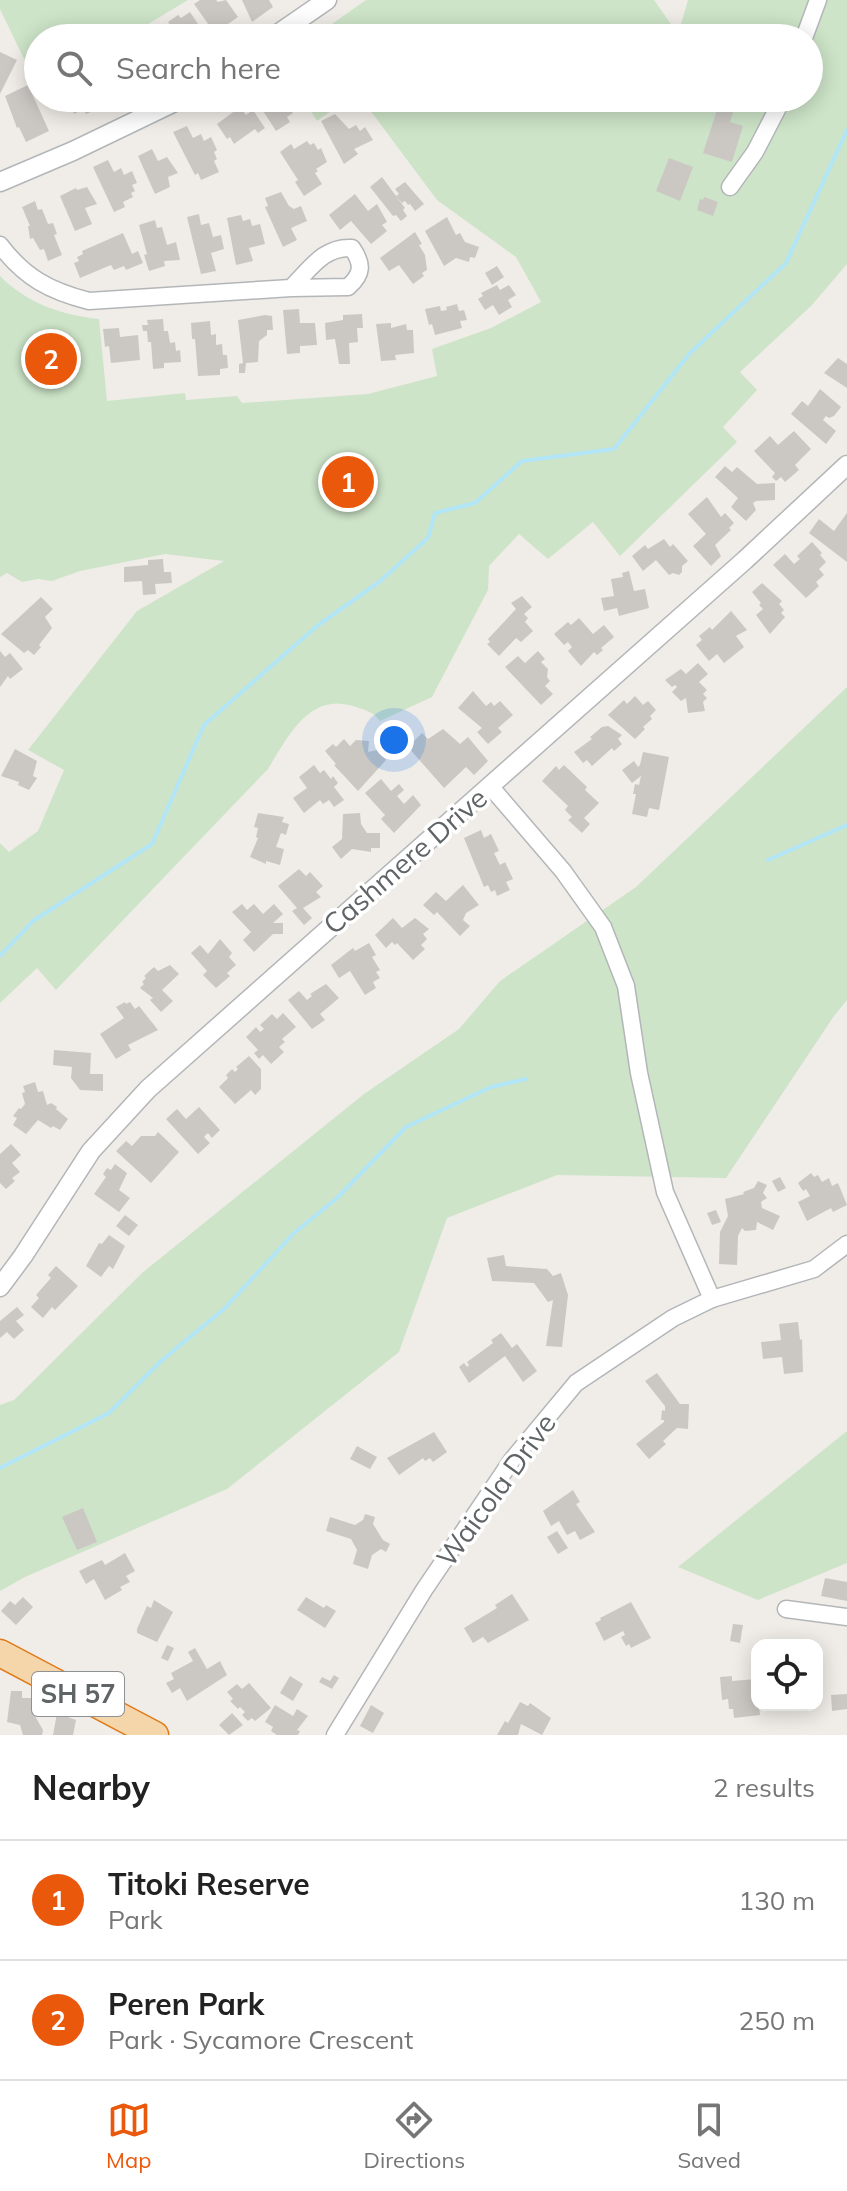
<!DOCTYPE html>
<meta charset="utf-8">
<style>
:root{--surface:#fff;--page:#f2f2f2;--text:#222;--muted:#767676;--line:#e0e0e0;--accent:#ea580c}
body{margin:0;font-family:Mulish,sans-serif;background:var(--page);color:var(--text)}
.controls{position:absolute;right:24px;bottom:24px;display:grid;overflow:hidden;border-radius:16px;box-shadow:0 4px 20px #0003}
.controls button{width:72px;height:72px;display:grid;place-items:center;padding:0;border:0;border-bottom:2px solid var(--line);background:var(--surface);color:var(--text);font:40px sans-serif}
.you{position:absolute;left:394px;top:740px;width:28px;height:28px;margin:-20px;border:6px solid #fff;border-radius:50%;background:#1a73e8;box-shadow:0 0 0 12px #1a73e833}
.badge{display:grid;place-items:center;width:52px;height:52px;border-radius:50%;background:var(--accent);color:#fff;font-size:26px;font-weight:700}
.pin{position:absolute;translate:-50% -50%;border:4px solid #fff;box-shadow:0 2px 8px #0006}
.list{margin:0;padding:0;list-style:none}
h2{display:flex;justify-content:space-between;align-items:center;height:104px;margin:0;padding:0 32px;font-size:34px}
h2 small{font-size:26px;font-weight:400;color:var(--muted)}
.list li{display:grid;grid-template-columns:52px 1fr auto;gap:24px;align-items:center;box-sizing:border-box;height:120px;padding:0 32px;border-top:2px solid var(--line)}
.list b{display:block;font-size:30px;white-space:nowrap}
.list p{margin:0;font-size:26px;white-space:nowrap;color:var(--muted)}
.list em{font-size:26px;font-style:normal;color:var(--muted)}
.icon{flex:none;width:44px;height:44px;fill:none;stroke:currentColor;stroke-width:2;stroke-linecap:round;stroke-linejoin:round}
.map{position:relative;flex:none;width:847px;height:1735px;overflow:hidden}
.search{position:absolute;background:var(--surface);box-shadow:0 4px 20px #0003;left:24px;right:24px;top:24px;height:88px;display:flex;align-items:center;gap:20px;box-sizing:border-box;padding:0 28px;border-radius:44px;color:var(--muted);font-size:30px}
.sheet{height:344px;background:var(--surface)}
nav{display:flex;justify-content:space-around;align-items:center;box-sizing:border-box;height:112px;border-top:2px solid var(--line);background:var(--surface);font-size:22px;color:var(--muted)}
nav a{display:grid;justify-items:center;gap:4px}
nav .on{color:var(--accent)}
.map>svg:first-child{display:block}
.green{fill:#cde4c8}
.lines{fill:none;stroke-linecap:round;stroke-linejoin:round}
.stream{stroke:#b2e5f6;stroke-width:4}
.building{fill:#cbc8c4}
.minor-casing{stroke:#b3b6b8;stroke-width:19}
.tertiary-casing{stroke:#b3b6b8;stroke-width:21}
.trunk-casing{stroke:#df7b19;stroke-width:29}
.minor{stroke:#fff;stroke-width:16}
.tertiary{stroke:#fff;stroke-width:18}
.trunk{stroke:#f4d6aa;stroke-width:26}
.labels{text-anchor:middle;stroke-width:7;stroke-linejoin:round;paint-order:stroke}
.shield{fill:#fff;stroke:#8f9294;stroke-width:2}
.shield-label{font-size:26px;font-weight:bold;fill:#5f6466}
.street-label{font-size:28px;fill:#5f6466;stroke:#fff}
</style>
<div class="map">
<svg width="847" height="1735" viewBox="0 0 847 1735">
<rect width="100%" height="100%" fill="#f0ede8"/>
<g class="green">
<path d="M 0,0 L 188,0 L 125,38 L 38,38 L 38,88 L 0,9 Z"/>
<path d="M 366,0 L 654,0 L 678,34 L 688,0 L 847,0 L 847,264 L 811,306 L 740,372 L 757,390 L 723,427 L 737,442 L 620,556 L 593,522 L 548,559 L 519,534 L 489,566 L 488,590 L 432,697 L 380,721 C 373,711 364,710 353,706 C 309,692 287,738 268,769 L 56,990 L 37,968 L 0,1003 L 0,843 L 9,852 L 38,831 L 64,770 L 28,750 L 137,611 L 224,561 L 165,554 L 80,571 L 52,581 L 38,579 L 22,582 L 7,573 L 0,577 L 0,276 C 27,303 61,315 99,319 L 107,401 L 185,393 L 186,400 L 237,396 L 242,403 L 368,394 L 437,376 L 432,349 L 491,328 L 541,302 L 516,257 L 437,200 L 361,98 L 809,98 L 809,38 L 312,38 Z"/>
<path d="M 303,98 L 349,98 L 317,121 Z"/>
<path d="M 847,687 L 847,1000 L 834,1016 L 726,1178 L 557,1175 L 447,1218 L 399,1352 L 227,1489 L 25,1577 L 0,1591 L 0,1405 L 14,1400 L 142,1273 L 364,1094 L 459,1029 L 500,981 L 636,887 Z"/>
<path d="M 847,1431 L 847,1563 L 758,1600 L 678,1567 Z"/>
</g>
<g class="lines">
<g class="stream">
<path d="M 768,860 L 847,825"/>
<path d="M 0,956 L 33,921 L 152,844 L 204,725 L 317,626 L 379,582 L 428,538 L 435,513 L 475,503 L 522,461 L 614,449 L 690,353 L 786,263 L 847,130"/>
<path d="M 0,1468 L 109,1413 L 161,1361 L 225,1308 L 294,1233 L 337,1198 L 406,1127 L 491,1087 L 526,1079"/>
</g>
</g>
<g class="building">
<path d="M 200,0 L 216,0 L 218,2 L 226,0 L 238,17 L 228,24 L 236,34 L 230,38 L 218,38 L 194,4 Z"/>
<path d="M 242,0 L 269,0 L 273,7 L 252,22 Z"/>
<path d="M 190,12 L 198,24 L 192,28 L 196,38 L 170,38 L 164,29 L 170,25 L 168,22 L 178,15 L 181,18 Z"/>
<path d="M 0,52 L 17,60 L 0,94 Z"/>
<path d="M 28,85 L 49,131 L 26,142 L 19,127 L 17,128 L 5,96 Z"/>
<path d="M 69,98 L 96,98 L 100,108 L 86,114 L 83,109 L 74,114 Z"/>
<path d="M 250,98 L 293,98 L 296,103 L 289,108 L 293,113 L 287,117 L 290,122 L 276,131 L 258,103 L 255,105 Z"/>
<path d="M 240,107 L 246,115 L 253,110 L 265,128 L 258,133 L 255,129 L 234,144 L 230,137 L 227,139 L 217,124 Z"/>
<path d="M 718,107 L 733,112 L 730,122 L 743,126 L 732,162 L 703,153 Z"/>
<path d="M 335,114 L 349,129 L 356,125 L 360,131 L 365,127 L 373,140 L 354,149 L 358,154 L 344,164 L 321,121 Z"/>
<path d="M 187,126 L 193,138 L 201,134 L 204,141 L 211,137 L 217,150 L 214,152 L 217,159 L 214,161 L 219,172 L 201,180 L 198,173 L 195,175 L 173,132 Z"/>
<path d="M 307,141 L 310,145 L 314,143 L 318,150 L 321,148 L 327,162 L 316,169 L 318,171 L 315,173 L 322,184 L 304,196 L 295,182 L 298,180 L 280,152 L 291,144 L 294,149 Z"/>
<path d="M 152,149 L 158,161 L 167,157 L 178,173 L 168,177 L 170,187 L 155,194 L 138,156 Z"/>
<path d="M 669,158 L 693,167 L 680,201 L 656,191 Z"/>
<path d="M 108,160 L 114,172 L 121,168 L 124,175 L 132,171 L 137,183 L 132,185 L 135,191 L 131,193 L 133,197 L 123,202 L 125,207 L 114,212 L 93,167 Z"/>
<path d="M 382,177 L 405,208 L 403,210 L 407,216 L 401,221 L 396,215 L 393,216 L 370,187 Z"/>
<path d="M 405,182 L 424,204 L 415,211 L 410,204 L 408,205 L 405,201 L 402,203 L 396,196 L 399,194 L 395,189 Z"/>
<path d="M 87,187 L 97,204 L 85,208 L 92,224 L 75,231 L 60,196 L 76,188 L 77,190 Z"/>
<path d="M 281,192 L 289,206 L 294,209 L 301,206 L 307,221 L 291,228 L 297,240 L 283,247 L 265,207 L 268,206 L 265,198 Z"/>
<path d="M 355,194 L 368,211 L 377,204 L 387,222 L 382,225 L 387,231 L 371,244 L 351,221 L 340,230 L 329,215 Z"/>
<path d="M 704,197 L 718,202 L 713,216 L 697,210 L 700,199 L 703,200 Z"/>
<path d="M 35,201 L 38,210 L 42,209 L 48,224 L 53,223 L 57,234 L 54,235 L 62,255 L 48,261 L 44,249 L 40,250 L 33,238 L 30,239 L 28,226 L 30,226 L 22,207 Z"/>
<path d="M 199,214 L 201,225 L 209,223 L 213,237 L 221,235 L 224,249 L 211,253 L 216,271 L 201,274 L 187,217 Z"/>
<path d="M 241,215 L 243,221 L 250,219 L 252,226 L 260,224 L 265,244 L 249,248 L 253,261 L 236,265 L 227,218 Z"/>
<path d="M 447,217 L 456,235 L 460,233 L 465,242 L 479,247 L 475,258 L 470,257 L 469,262 L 456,258 L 444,266 L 425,231 Z"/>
<path d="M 155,220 L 157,228 L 162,227 L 167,245 L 176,242 L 180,260 L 164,261 L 165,266 L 149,271 L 144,255 L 147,254 L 139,225 Z"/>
<path d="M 415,232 L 422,244 L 419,245 L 425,255 L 427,270 L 422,273 L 424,276 L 413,284 L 399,265 L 389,271 L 380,258 Z"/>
<path d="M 123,233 L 132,254 L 138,251 L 143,263 L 126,270 L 124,266 L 114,270 L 111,265 L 80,278 L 74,263 L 79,261 L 77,257 L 83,254 L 82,251 Z"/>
<path d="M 497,266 L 504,277 L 492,285 L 485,273 Z"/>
<path d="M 497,285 L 500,290 L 509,285 L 516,295 L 508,300 L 512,307 L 499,315 L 493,305 L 485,310 L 478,299 L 483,296 L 481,293 Z"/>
<path d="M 457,304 L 459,311 L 464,310 L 467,320 L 460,321 L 462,328 L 435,335 L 432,324 L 429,325 L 425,309 L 440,306 L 441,311 L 447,310 L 446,307 Z"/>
<path d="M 299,309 L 300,323 L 315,323 L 317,345 L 300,346 L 300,353 L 287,354 L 283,310 Z"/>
<path d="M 362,314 L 363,328 L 357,328 L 358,342 L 349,343 L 350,364 L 339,364 L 335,339 L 326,340 L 325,323 L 343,320 L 343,315 Z"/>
<path d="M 265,315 L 272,316 L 273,330 L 267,330 L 267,335 L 259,341 L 258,362 L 246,363 L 245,373 L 239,373 L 239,364 L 243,363 L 238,320 Z"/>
<path d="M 163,319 L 164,331 L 168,331 L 170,343 L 175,342 L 176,351 L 180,350 L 181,362 L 164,363 L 164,368 L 153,369 L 151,342 L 148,342 L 147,331 L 143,331 L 142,325 L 148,325 L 147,320 Z"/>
<path d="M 210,321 L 211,335 L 216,334 L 216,345 L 222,344 L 223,355 L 227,355 L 228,368 L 220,369 L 220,375 L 198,376 L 195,339 L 192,339 L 191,323 Z"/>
<path d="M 391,323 L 391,328 L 406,324 L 407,330 L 413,330 L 414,353 L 395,355 L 396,360 L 381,361 L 376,324 Z"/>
<path d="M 119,328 L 120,337 L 138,335 L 140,360 L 111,363 L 109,346 L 105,347 L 103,329 Z"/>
<path d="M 838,358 L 847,364 L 847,388 L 824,373 Z"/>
<path d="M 820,389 L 841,407 L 834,416 L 829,418 L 826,416 L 823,420 L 836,431 L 826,444 L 791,414 L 802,401 L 808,406 Z"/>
<path d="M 794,431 L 811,449 L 795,465 L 799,470 L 785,482 L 781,477 L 776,481 L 772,477 L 775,473 L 754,451 L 770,436 L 778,445 Z"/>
<path d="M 725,466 L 732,472 L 737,467 L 757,484 L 775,483 L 775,500 L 756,501 L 753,503 L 756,510 L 746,521 L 731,507 L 738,498 L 715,477 Z"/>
<path d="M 707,497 L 721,517 L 725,513 L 734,523 L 729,528 L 731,530 L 715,545 L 721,556 L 711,566 L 693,546 L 706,534 L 688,514 Z"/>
<path d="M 847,513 L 847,562 L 809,533 L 819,519 L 834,531 Z"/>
<path d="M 664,539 L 670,547 L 673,544 L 688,561 L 682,566 L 682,572 L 679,575 L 673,573 L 669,575 L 656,560 L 643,571 L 632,556 L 645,545 L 648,549 Z"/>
<path d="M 812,542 L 822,553 L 820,555 L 826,562 L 819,569 L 824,575 L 816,582 L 819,586 L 806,598 L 773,565 L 785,554 L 794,564 L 800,559 L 797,556 Z"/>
<path d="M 163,559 L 164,572 L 171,572 L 172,583 L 155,584 L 156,594 L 143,595 L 142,581 L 124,582 L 124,567 L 148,565 L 148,560 Z"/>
<path d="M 629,571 L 634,591 L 645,589 L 649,608 L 619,616 L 617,608 L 604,611 L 601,598 L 614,596 L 611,579 L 623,577 L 622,573 Z"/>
<path d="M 762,583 L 782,601 L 779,604 L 784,610 L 781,613 L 785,617 L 770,634 L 756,615 L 763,609 L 759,605 L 761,603 L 752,592 Z"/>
<path d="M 522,596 L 532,607 L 524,614 L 528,618 L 525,622 L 533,631 L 521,642 L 516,638 L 499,656 L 487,644 L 490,642 L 488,639 L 516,609 L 511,603 Z"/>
<path d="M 41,597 L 53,609 L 45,617 L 52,628 L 39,645 L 41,647 L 34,655 L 28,650 L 24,653 L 1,634 Z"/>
<path d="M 731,611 L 747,630 L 736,636 L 744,647 L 724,663 L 717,654 L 709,661 L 696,645 L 702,640 L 699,636 L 710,627 L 712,630 Z"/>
<path d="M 579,618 L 593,634 L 604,625 L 614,637 L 601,648 L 603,650 L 597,655 L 594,652 L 581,666 L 568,651 L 572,647 L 568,642 L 564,645 L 554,634 L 568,622 L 571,625 Z"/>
<path d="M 0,651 L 5,657 L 10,653 L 23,669 L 10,679 L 8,676 L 0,687 Z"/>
<path d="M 538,651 L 545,659 L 541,662 L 548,669 L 547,677 L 550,681 L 545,686 L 553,694 L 541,705 L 505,667 L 518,656 L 525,663 Z"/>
<path d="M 698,663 L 708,674 L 699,682 L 707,690 L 703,694 L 707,698 L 703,702 L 705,711 L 688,713 L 686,698 L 681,701 L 672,692 L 677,687 L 675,685 L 672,687 L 665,680 L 681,669 L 686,674 Z"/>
<path d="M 473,691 L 486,706 L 491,702 L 494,706 L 500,701 L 513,715 L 498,728 L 502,732 L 488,744 L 477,732 L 482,728 L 458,708 Z"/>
<path d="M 635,696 L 643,705 L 648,701 L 656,710 L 650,716 L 652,719 L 643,727 L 645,729 L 635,739 L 608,715 L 624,700 L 627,704 Z"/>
<path d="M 608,726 L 622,735 L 618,739 L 622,744 L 614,751 L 612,748 L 592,766 L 587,760 L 583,763 L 574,752 L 592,739 L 590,737 L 602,727 Z"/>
<path d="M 443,729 L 460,744 L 468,737 L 488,761 L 474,775 L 466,767 L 444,788 L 408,747 L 422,733 L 428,739 Z"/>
<path d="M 344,739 L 350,746 L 356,740 L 369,741 L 368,752 L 377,750 L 386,760 L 358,791 L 334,765 L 336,764 L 325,751 L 333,744 L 336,747 Z"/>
<path d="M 15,749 L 37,761 L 33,776 L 37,778 L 29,790 L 18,785 L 19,782 L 1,776 Z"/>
<path d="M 643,752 L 669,757 L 659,810 L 649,808 L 647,817 L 632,814 L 636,794 L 633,794 L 635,784 L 639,785 L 641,776 L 632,783 L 622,770 L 634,761 L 638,767 L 640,765 Z"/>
<path d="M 314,765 L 320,773 L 324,770 L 331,779 L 333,776 L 338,783 L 334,787 L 344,800 L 334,807 L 329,800 L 323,804 L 320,800 L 304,813 L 293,798 L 307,788 L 299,777 Z"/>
<path d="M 564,765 L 587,787 L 585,790 L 599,803 L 584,818 L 590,824 L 582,833 L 568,820 L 572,817 L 565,810 L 568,806 L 542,781 L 556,766 L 559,770 Z"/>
<path d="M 381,779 L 391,791 L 399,784 L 404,790 L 397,796 L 404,804 L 413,795 L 421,805 L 394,833 L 381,819 L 385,815 L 365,793 Z"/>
<path d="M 258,813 L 284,817 L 282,822 L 289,824 L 286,835 L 281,833 L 276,847 L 284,849 L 280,865 L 266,861 L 266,864 L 250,857 L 258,838 L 256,837 L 258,828 L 254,827 Z"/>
<path d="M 360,813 L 361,824 L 367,833 L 380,833 L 380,848 L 371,848 L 371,852 L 352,849 L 341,859 L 332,847 L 342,839 L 343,814 Z"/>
<path d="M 481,830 L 484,838 L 491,834 L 499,851 L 494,853 L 500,865 L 505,862 L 513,879 L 506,882 L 510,890 L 497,896 L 495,890 L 491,892 L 488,885 L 484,887 L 464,838 Z"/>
<path d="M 299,869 L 306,876 L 310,872 L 323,886 L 316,892 L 321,897 L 303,908 L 312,918 L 304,925 L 292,911 L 297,908 L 278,886 Z"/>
<path d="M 463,885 L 479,905 L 466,913 L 463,920 L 470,926 L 460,936 L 437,912 L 434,915 L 423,905 L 436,892 L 446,901 Z"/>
<path d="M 242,904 L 247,910 L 254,904 L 263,914 L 274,904 L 283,914 L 273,923 L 283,923 L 283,934 L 273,934 L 254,952 L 243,940 L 251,932 L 232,912 Z"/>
<path d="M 393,918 L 402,928 L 415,918 L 429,929 L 423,934 L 427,939 L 421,945 L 425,949 L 413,960 L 397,943 L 395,945 L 392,942 L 386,948 L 375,935 Z"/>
<path d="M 220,939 L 232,953 L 229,957 L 236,965 L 227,973 L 230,976 L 216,988 L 203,975 L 207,971 L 191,953 L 200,945 L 208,954 Z"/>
<path d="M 369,943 L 376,955 L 372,957 L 380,970 L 376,972 L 380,978 L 373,982 L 376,988 L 365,995 L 350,971 L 339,978 L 331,965 L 353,948 L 355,951 Z"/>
<path d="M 170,965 L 179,974 L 162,990 L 173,1001 L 161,1012 L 150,1000 L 153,998 L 140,988 L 144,984 L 142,982 L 146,978 L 144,976 L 154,967 L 158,971 Z"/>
<path d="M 326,984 L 339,998 L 320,1014 L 325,1020 L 312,1029 L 288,1000 L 299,991 L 307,1000 L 312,996 L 310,994 Z"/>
<path d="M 125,1002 L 126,1004 L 130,1002 L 135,1009 L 139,1006 L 158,1030 L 128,1045 L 131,1050 L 116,1059 L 100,1034 L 124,1018 L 116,1007 Z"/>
<path d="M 283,1013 L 296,1027 L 282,1039 L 285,1042 L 279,1047 L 284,1052 L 271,1064 L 263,1055 L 259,1059 L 254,1053 L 258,1050 L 246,1037 L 256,1027 L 260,1032 L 264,1029 L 260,1025 L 272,1014 L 277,1019 Z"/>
<path d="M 54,1050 L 91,1053 L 90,1074 L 103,1074 L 103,1091 L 80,1090 L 71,1078 L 72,1067 L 53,1065 Z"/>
<path d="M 249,1056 L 261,1069 L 261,1089 L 255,1095 L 251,1090 L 235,1104 L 219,1087 L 228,1078 L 226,1075 L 232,1069 L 235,1072 L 238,1069 L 236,1067 Z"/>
<path d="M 35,1082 L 38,1092 L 43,1091 L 47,1105 L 51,1103 L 57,1107 L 56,1109 L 68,1119 L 60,1130 L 53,1126 L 51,1128 L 38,1120 L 26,1134 L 13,1125 L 17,1118 L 13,1116 L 19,1108 L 21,1109 L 25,1104 L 22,1093 L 25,1092 L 23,1086 Z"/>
<path d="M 199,1107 L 220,1130 L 212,1138 L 208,1133 L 204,1137 L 210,1143 L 198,1154 L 166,1119 L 177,1109 L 186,1119 Z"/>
<path d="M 158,1132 L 179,1152 L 151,1183 L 116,1151 L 126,1141 L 132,1146 L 141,1136 L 155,1136 Z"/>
<path d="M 11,1144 L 21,1155 L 12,1163 L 20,1172 L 12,1178 L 15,1181 L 6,1189 L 0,1183 L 0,1154 Z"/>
<path d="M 115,1164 L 127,1173 L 119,1190 L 130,1198 L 119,1212 L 94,1194 L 106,1177 L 103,1174 L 107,1168 L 111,1170 Z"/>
<path d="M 811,1173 L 814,1177 L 818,1175 L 822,1182 L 829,1178 L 832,1186 L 838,1183 L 847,1205 L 833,1212 L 831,1208 L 807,1221 L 798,1202 L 810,1196 L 806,1189 L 803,1191 L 798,1183 Z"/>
<path d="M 780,1177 L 786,1188 L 778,1192 L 772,1181 Z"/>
<path d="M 758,1181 L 767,1185 L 763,1193 L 767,1198 L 761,1202 L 762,1208 L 780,1216 L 773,1230 L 757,1222 L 756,1230 L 745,1231 L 742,1228 L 738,1236 L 737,1265 L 719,1264 L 720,1232 L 728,1216 L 725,1199 L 744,1194 L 743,1192 L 754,1188 Z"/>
<path d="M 716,1210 L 721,1222 L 712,1225 L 707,1213 Z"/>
<path d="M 125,1215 L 138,1225 L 129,1236 L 116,1226 Z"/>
<path d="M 109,1235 L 125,1246 L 113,1269 L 109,1266 L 101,1277 L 86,1266 L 99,1243 L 102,1244 Z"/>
<path d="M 504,1255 L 506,1266 L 547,1269 L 553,1276 L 561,1273 L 568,1295 L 562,1347 L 546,1346 L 553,1300 L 548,1302 L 534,1283 L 492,1281 L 487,1258 Z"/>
<path d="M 56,1266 L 78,1286 L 55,1310 L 52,1307 L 43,1318 L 31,1307 L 39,1298 L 36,1295 L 51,1278 L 48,1275 Z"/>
<path d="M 17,1307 L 24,1315 L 16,1321 L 24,1330 L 14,1339 L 7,1332 L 0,1338 L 0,1321 Z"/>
<path d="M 798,1322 L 800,1340 L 802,1339 L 803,1372 L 784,1374 L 782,1357 L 763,1359 L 761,1342 L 781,1340 L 779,1324 Z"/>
<path d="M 501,1333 L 512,1348 L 517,1344 L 537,1371 L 523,1382 L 505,1356 L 469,1383 L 459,1367 L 464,1363 L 467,1367 L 469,1365 L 467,1362 L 493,1343 L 491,1340 Z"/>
<path d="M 657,1373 L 680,1404 L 689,1404 L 688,1429 L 677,1428 L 663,1441 L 666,1444 L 649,1459 L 636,1444 L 664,1422 L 664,1420 L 661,1420 L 662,1410 L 665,1411 L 665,1406 L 645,1381 Z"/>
<path d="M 434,1432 L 447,1452 L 433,1462 L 430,1458 L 425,1461 L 423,1458 L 399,1475 L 387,1458 Z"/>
<path d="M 357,1446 L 377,1457 L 370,1469 L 350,1459 Z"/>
<path d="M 573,1490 L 580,1502 L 576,1504 L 595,1532 L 580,1540 L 575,1531 L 567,1535 L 559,1521 L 551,1526 L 543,1511 Z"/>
<path d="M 83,1508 L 97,1542 L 77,1550 L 62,1517 Z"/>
<path d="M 365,1514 L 375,1517 L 373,1524 L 383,1540 L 390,1544 L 386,1552 L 381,1549 L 372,1555 L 368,1569 L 353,1564 L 357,1550 L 351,1539 L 326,1531 L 330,1517 L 355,1525 L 363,1520 Z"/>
<path d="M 557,1531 L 568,1548 L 558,1554 L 547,1537 Z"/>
<path d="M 125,1553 L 135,1571 L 126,1576 L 130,1582 L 120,1587 L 122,1590 L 105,1600 L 94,1579 L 86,1584 L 79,1571 L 102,1560 L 105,1565 Z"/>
<path d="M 825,1578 L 847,1582 L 847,1601 L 821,1596 Z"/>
<path d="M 512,1594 L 529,1620 L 488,1643 L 483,1637 L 473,1643 L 464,1628 L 497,1608 L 495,1605 Z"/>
<path d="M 23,1597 L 33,1607 L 16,1625 L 1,1611 L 10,1601 L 15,1605 Z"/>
<path d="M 306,1597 L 324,1608 L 326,1605 L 336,1611 L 325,1628 L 297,1610 Z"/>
<path d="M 154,1600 L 173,1612 L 157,1642 L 137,1633 L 137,1629 L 147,1606 L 151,1608 Z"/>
<path d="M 631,1602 L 651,1638 L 631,1648 L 629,1644 L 626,1646 L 621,1637 L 625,1635 L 623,1631 L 604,1641 L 595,1623 L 601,1620 L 600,1618 Z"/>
<path d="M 733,1624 L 743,1625 L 740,1643 L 730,1641 Z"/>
<path d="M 167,1645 L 174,1648 L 168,1661 L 161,1658 Z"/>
<path d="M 195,1648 L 207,1669 L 220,1661 L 227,1675 L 187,1701 L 180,1688 L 172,1693 L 166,1683 L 174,1679 L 171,1673 L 193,1661 L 188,1652 Z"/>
<path d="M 334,1675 L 339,1678 L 332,1689 L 319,1682 L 322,1677 L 330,1681 Z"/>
<path d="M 290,1676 L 303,1684 L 293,1701 L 280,1693 Z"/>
<path d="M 732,1676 L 732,1681 L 756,1679 L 760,1715 L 734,1718 L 733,1709 L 729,1709 L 728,1699 L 722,1700 L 720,1677 Z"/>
<path d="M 249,1683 L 271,1708 L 255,1721 L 252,1718 L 248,1721 L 242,1715 L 245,1712 L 240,1707 L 238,1709 L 230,1701 L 233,1699 L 227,1692 L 237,1684 L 242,1689 Z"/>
<path d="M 11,1691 L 22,1691 L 22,1698 L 31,1698 L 31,1709 L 43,1730 L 42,1735 L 23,1735 L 20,1725 L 7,1722 Z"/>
<path d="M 847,1694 L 847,1709 L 832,1711 L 831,1695 Z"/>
<path d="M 520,1702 L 528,1706 L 530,1703 L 551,1718 L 542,1735 L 521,1724 L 518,1735 L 497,1735 L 505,1721 L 508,1723 Z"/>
<path d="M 275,1705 L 293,1716 L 297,1709 L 308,1716 L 297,1730 L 300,1731 L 298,1735 L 277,1735 L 271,1731 L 273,1727 L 265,1722 Z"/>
<path d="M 371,1705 L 384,1713 L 373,1733 L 360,1726 Z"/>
<path d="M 57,1713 L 76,1720 L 73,1735 L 53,1735 Z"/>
<path d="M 232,1713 L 243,1725 L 229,1735 L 219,1725 Z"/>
</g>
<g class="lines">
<defs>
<g id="minor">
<path d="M 804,38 L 818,0"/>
<path d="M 730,187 L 755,152 L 783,98"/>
<path d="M 0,245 C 25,278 50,291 89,301 L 291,288 L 348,287 C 363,274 363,264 352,248 C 324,246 310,269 291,288"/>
<path d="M 490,786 L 563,871 L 603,927 L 626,986 L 639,1073 L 665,1192 L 712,1299"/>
<path d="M 786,1609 L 847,1617"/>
<path d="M 335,1735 L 424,1590 L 512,1460 L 576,1383 L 673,1318 L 712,1299 L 814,1269 L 847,1244"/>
</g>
<g id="tertiary">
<path d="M 272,38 L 327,0"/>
<path d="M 0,182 L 73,151 L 183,98"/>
<path d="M 0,1287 L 23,1256 L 91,1151 L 148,1089 L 745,560 L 847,465"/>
</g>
<path id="trunk" d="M 0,1653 L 155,1735"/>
</defs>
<use href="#minor" class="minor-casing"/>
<use href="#tertiary" class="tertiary-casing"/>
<use href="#trunk" class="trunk-casing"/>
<use href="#minor" class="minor"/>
<use href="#tertiary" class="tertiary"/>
<use href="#trunk" class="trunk"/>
</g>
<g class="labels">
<rect class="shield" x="32" y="1672" width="92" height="44" rx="6"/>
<g class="shield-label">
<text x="78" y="1703">SH 57</text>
</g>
<g class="street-label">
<text transform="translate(405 861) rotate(-41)" y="10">Cashmere Drive</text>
<text transform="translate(496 1490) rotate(-54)" y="10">Waicola Drive</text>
</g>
</g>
</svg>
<div class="controls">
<button><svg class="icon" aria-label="locate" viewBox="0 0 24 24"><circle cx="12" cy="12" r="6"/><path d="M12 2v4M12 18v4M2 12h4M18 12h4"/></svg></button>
</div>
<div class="you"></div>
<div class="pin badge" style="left:348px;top:482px">1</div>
<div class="pin badge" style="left:51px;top:359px">2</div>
<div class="search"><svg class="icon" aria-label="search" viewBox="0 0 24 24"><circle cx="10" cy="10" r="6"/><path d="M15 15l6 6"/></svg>Search here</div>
</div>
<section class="sheet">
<h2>Nearby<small>2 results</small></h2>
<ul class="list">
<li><span class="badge">1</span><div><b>Titoki Reserve</b><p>Park</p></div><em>130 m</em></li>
<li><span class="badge">2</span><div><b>Peren Park</b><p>Park · Sycamore Crescent</p></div><em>250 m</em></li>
</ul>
</section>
<nav>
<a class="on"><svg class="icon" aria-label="map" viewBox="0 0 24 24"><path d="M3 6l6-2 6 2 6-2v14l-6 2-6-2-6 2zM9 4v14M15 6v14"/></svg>Map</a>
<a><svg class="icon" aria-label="directions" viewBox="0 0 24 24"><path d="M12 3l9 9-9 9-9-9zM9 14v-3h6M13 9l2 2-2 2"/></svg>Directions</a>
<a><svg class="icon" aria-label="saved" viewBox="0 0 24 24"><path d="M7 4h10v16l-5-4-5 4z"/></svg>Saved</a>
</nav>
